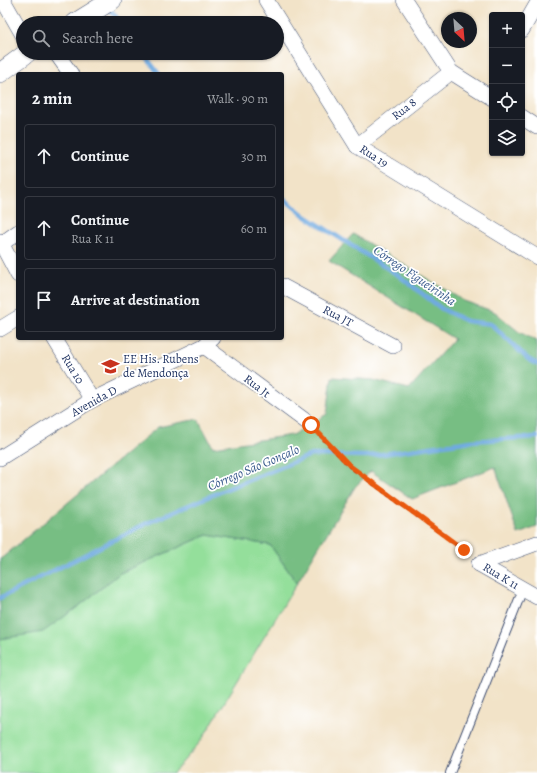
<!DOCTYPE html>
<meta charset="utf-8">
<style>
:root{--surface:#171b24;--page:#20242c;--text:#f1f3f6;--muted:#9ea1a6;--line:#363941}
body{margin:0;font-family:Alegreya,serif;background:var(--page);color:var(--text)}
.controls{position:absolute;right:12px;top:12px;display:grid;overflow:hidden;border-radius:4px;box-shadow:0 1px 3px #0004}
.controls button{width:36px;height:36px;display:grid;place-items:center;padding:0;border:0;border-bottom:1px solid var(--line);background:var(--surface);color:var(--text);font:20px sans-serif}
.compass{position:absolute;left:441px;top:12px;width:36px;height:36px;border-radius:50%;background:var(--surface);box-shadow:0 1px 3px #0004;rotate:154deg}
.stop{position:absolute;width:12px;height:12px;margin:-9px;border:3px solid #ea580c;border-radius:50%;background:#fff}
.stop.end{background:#ea580c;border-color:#fff;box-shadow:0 1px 4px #0008}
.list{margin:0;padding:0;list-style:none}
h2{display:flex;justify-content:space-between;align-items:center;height:52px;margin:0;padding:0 16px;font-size:17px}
h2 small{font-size:13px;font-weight:400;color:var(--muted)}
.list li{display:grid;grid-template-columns:26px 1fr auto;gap:12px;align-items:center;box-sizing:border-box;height:64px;margin:0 8px 8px;padding:0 8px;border:1px solid var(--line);border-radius:4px}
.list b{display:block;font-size:15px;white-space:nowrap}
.list p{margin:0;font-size:13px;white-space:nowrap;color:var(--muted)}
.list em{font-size:13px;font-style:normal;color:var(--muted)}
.icon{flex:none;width:22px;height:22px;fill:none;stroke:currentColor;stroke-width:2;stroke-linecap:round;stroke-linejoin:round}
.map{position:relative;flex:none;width:537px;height:773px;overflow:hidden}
.search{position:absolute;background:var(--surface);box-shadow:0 1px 3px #0004;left:16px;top:16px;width:268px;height:44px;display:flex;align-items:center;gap:10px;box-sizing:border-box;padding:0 14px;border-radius:22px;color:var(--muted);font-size:15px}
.panel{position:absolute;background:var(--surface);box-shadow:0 1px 3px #0004;left:16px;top:72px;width:268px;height:268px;border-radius:4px}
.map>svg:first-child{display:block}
.green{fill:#94df9b;stroke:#58877c}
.forest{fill:#77be83;stroke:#497670}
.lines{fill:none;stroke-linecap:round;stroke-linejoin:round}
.stream{stroke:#6faae0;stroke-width:4.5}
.service-casing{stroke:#3b4a6e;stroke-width:10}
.minor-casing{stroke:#3b4a6e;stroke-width:16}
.tertiary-casing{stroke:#3b4a6e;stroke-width:20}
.path{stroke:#3b4a6e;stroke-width:2.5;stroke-dasharray:3 3;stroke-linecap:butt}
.service{stroke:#fff;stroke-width:8}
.minor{stroke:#fff;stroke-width:15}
.tertiary{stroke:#fff;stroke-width:19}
.route{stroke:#ea580c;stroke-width:5}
.labels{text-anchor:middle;stroke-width:3.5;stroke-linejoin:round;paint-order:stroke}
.street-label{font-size:12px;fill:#1b2f5e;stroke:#fff}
.poi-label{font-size:12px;fill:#1b2f5e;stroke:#fff;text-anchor:start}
.water-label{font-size:13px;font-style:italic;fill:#385a8c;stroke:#fff}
</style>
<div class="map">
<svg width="537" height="773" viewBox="0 0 537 773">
<rect width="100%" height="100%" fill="#fff"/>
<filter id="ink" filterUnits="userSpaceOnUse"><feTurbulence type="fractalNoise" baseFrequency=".025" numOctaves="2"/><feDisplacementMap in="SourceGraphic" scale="8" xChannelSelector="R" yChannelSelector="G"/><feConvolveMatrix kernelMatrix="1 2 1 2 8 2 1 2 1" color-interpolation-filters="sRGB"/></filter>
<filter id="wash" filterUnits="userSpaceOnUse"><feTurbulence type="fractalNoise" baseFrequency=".012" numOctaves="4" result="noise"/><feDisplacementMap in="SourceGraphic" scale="16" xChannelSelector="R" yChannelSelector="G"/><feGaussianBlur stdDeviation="0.9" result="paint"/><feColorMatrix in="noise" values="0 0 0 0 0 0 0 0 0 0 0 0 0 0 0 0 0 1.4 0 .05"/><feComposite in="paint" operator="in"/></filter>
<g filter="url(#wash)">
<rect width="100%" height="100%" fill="#f2e3c8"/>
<path class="green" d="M 207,535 L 270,545 L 297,583 L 201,741 L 173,773 L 0,773 L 0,639 L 79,606 L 120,573 Z"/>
<path class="forest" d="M 353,234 L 464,301 L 495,312 L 519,332 L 537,341 L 537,527 L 518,534 L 495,467 L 412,499 L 371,471 L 355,487 L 297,583 L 270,545 L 207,535 L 120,573 L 79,606 L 43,632 L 0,639 L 0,559 L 3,557 L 158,427 L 198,419 L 213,447 L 292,435 L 327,414 L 332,377 L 373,380 L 409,389 L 454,339 L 329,261 Z"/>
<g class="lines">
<g class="stream">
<path d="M 109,8 L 121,23"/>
<path d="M 143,53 L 159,74"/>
<path d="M 282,197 L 305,216 L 398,275 L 442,309 L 466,321 L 491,324 L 528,359 L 537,364"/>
<path d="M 0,598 L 145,524 L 217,493 L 311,455 L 369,456 L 471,441 L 537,437"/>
</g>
</g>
</g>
<g filter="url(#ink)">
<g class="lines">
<defs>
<path id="service" d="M 450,773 L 523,589"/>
<g id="minor">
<path d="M 3,0 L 23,35"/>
<path d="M 266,0 L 357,146 L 537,257"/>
<path d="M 404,0 L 451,72 L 492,98"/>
<path d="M 522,30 L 537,4"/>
<path d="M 56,53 L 71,74"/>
<path d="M 522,117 L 537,127"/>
<path d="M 357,146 L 451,72"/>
<path d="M 0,241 L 18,275"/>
<path d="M 0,245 L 18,232"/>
<path d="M 282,286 L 393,346"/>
<path d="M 0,329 L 18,318"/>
<path d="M 54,338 L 92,400"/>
<path d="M 204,346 L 311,425"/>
<path d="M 0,458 L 92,400 L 204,346 L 213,338"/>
<path d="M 479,564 L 537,597"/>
<path d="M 479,564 L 537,543"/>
</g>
<g id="tertiary">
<path d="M 75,23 L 112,0"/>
<path d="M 0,73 L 27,53"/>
</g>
</defs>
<use href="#service" class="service-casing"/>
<use href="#minor" class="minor-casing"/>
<use href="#tertiary" class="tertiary-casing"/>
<path class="path" d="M 320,435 L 350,467 L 464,550 L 470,555"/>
<use href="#service" class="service"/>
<use href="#minor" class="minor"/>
<use href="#tertiary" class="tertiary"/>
</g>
</g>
<g class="lines" filter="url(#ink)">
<path class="route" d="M 311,425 L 350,466 L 464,550"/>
</g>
<defs>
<symbol id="school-bare" viewBox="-9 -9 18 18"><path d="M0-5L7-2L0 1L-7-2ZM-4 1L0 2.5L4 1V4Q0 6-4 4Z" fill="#c8321e" stroke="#fff" stroke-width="2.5" paint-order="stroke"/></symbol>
</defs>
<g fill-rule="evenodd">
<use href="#school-bare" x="98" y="354" width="25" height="25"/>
</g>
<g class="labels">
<g class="street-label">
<text transform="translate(404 109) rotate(-38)" y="4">Rua 8</text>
<text transform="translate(374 156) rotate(33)" y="4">Rua 19</text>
<text transform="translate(338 316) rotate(28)" y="4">Rua JT</text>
<text transform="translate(73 369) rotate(59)" y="4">Rua 10</text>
<text transform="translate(257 386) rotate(37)" y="4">Rua Jt</text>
<text transform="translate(94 401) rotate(-29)" y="4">Avenida D</text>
<text transform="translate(501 576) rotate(31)" y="4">Rua K 11</text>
</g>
<g class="poi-label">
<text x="123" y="363">EE His. Rubens<tspan x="123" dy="14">de Mendonça</tspan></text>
</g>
<g class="water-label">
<text transform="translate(415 275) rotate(34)" y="5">Córrego Figueirinha</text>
<text transform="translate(253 467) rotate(-23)" y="5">Córrego São Gonçalo</text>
</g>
</g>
</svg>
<div class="controls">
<button>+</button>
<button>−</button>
<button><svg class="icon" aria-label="locate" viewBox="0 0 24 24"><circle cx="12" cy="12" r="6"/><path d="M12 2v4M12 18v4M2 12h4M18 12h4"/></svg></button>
<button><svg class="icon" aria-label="layers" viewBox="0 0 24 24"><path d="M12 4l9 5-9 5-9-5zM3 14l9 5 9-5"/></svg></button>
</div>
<svg class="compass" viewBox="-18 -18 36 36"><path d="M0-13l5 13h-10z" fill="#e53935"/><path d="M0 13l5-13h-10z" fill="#9ea1a6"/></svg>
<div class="stop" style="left:311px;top:425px"></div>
<div class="stop end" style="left:464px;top:550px"></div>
<div class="search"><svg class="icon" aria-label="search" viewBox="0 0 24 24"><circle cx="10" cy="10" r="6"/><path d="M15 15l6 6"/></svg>Search here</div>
<section class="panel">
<h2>2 min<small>Walk · 90 m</small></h2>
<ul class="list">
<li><svg class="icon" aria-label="ahead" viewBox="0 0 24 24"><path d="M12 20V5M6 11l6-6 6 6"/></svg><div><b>Continue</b></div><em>30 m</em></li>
<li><svg class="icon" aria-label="ahead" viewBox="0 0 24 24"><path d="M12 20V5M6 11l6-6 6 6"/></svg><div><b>Continue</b><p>Rua K 11</p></div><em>60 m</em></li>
<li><svg class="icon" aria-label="arrive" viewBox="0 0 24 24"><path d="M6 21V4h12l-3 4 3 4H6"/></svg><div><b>Arrive at destination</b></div></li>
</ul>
</section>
</div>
